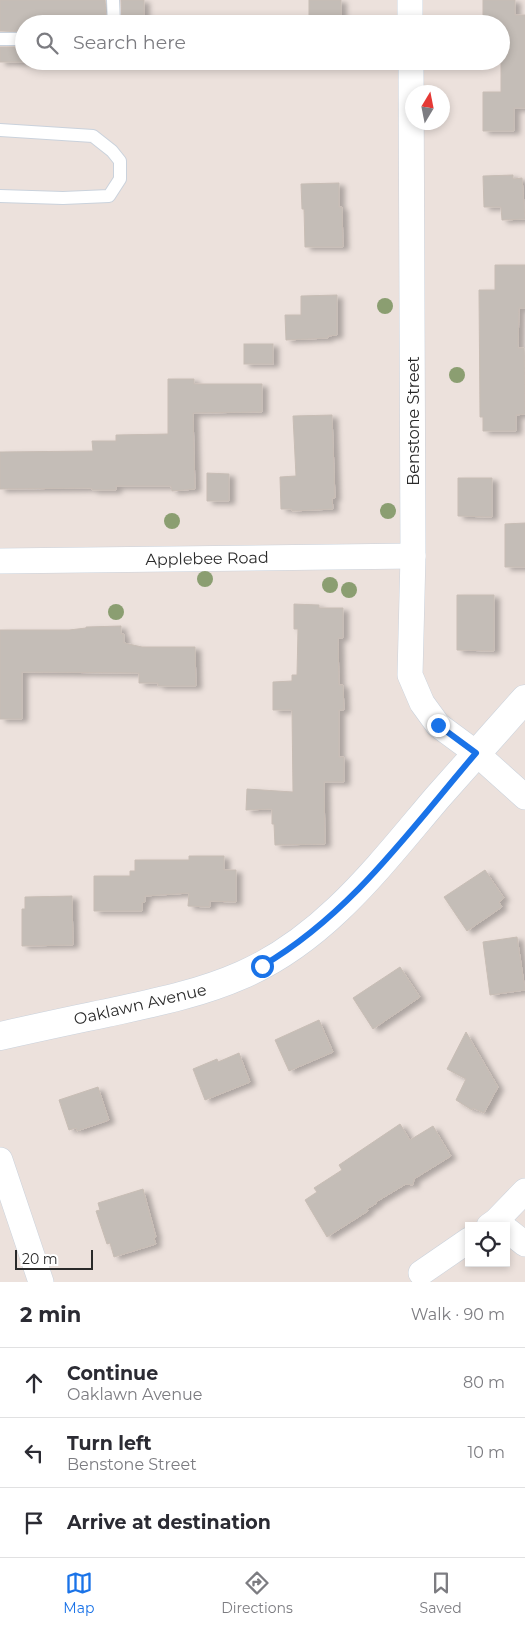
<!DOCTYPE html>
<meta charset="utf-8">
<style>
:root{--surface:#fff;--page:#f2f2f3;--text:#2b2b33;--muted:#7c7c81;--line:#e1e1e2;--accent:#1a73e8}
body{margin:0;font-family:Montserrat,sans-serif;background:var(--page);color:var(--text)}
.controls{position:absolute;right:15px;bottom:15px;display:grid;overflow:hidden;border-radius:0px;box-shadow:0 2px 8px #0003}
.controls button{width:45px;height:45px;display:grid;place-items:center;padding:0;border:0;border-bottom:1px solid var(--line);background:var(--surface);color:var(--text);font:25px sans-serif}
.compass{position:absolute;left:405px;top:85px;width:45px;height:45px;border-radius:50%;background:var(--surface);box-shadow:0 2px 8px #0003;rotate:10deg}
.scale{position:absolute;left:15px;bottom:12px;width:78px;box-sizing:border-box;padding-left:5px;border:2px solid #2a2a2a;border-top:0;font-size:14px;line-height:18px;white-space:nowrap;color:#2a2a2a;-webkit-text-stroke:4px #fff;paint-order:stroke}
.stop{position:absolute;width:15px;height:15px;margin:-11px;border:4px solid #1a73e8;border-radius:50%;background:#fff}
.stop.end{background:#1a73e8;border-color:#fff;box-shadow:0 1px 5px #0008}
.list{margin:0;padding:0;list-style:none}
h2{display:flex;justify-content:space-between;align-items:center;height:65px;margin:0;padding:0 20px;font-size:21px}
h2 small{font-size:16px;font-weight:400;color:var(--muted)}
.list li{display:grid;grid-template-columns:32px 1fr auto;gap:15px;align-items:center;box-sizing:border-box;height:70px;padding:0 20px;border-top:1px solid var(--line)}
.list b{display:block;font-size:19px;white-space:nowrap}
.list p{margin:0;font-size:16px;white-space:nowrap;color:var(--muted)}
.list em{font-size:16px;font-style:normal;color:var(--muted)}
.icon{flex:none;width:28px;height:28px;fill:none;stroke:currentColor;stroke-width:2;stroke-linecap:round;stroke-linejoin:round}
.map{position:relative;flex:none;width:525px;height:1282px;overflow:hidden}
.search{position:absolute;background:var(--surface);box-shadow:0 2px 8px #0003;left:15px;right:15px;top:15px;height:55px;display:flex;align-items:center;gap:12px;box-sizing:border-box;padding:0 18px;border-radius:28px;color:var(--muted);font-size:19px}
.sheet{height:275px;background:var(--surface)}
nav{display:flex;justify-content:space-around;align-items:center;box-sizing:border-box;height:70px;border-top:1px solid var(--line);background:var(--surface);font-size:14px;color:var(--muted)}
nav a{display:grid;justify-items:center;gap:2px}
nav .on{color:var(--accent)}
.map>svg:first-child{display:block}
.building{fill:#c4bdb7;stroke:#c8bdb5;filter:url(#shadow)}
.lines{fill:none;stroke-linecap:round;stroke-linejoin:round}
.service-casing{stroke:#cad2dc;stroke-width:14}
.minor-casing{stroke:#cad2dc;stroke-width:26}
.tertiary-casing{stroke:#cad2dc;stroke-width:29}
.service{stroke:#fff;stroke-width:12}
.minor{stroke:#fff;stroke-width:25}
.tertiary{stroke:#fff;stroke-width:28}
.tree{fill:#8b9e71}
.route{stroke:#1a73e8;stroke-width:6}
.labels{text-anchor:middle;stroke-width:4.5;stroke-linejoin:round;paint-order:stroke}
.street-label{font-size:16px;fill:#2a2a2a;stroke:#fff}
</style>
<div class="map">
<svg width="525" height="1282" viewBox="0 0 525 1282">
<defs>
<filter id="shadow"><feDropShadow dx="5.5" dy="3" stdDeviation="2.5" flood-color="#0004"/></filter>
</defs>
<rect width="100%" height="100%" fill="#ece1dc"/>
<g class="building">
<path d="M 0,0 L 105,0 L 106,24 L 24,24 L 24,31 L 0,31 Z"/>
<path d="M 121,0 L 144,0 L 144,24 L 122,24 Z"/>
<rect x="309" y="0" width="32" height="24"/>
<path d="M 483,0 L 515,0 L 515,15 L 525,15 L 525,108 L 514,108 L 514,131 L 483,131 L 483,92 L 501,92 L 501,24 L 483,24 Z"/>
<path d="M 0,47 L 24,47 L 24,61 L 144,61 L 144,62 L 0,62 Z"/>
<path d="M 513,175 L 513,179 L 522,178 L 525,219 L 502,220 L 501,207 L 484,207 L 483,176 Z"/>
<path d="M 339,183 L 339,207 L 342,207 L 343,247 L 305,247 L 304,209 L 302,209 L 301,184 Z"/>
<path d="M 495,265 L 525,265 L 525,308 L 519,308 L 518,348 L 524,348 L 525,414 L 516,415 L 516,431 L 483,431 L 483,417 L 480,417 L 479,290 L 495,290 Z"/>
<path d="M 337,295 L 337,335 L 328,336 L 328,338 L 286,340 L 285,315 L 301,315 L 301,296 Z"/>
<rect x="244" y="344" width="29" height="20"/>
<path d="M 168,379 L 194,379 L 194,384 L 262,384 L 262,412 L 193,413 L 195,489 L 172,491 L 171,486 L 116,486 L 116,490 L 92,490 L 92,488 L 0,489 L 0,452 L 93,451 L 92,441 L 116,441 L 116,435 L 168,434 Z"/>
<path d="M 332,415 L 335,498 L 332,498 L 333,509 L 292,511 L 292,509 L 281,509 L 280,477 L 296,476 L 293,416 Z"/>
<path d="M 207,473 L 229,474 L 229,501 L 207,501 Z"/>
<path d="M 458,478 L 492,478 L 492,517 L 458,516 Z"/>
<path d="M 525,523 L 525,567 L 505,567 L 505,524 Z"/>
<path d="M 457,595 L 494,595 L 494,651 L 457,650 Z"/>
<path d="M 294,604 L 319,605 L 319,608 L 343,608 L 343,638 L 338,638 L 339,685 L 343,685 L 344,710 L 339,710 L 339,757 L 344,757 L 344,782 L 324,782 L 325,844 L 275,845 L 274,824 L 272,824 L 272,809 L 246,810 L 247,789 L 293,792 L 292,710 L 273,710 L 273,682 L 292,681 L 292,675 L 297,675 L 298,629 L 294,629 Z"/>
<path d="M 121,626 L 121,634 L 124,634 L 124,643 L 142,647 L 195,647 L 196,686 L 158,686 L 158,683 L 139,683 L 139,673 L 22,672 L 22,719 L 0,719 L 0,630 L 69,630 L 86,628 L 86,627 Z"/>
<path d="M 189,856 L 224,856 L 224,870 L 236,870 L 236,902 L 210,901 L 210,907 L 188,906 L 189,893 L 145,896 L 145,902 L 142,903 L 142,911 L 94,911 L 94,876 L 130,876 L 130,871 L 135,871 L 135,860 L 189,860 Z"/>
<path d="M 485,870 L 504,898 L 499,902 L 502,907 L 467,931 L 444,897 Z"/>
<path d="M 72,896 L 73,945 L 22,946 L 22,909 L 25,909 L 25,897 Z"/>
<path d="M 517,937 L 525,990 L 490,995 L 483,942 Z"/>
<path d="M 400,967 L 420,997 L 373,1029 L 353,998 Z"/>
<path d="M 319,1020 L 333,1052 L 289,1071 L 275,1040 Z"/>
<path d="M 466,1032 L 498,1087 L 484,1113 L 473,1108 L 472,1110 L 456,1100 L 466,1079 L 447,1069 Z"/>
<path d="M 239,1053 L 250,1082 L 205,1100 L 193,1069 L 217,1059 L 218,1062 Z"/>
<path d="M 98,1087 L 109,1120 L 77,1131 L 76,1128 L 69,1130 L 59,1100 Z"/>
<path d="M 400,1124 L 410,1140 L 433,1126 L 451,1156 L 414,1179 L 413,1185 L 406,1184 L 376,1202 L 377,1203 L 367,1209 L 368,1211 L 327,1237 L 305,1200 L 317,1192 L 314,1188 L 342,1170 L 339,1165 Z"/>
<path d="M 143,1189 L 156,1237 L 154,1238 L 156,1244 L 114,1257 L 110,1243 L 107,1244 L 96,1211 L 100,1210 L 98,1203 Z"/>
</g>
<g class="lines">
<defs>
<g id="service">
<path d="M 113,0 L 114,24"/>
<path d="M 0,39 L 24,39"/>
<path d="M 0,130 L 93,136 L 112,151 L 120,161 L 120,179 L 109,196 L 63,198 L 0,196"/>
</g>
<g id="minor">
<path d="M 410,0 L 410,24"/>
<path d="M 411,61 L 413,556 L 410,675 L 422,703 L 438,725 L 476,753 L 525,797"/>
<path d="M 0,561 L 413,556"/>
<path d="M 0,1160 L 41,1282"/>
<path d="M 489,1226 L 496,1221 L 525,1191"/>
<path d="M 506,1229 L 525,1244"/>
<path d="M 421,1273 L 469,1240"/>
</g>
<path id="tertiary" d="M 0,1036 C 36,1028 72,1020 107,1013 C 153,1003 199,994 242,975 C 325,939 380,865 437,798 C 466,765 496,732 525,699"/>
</defs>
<use href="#service" class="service-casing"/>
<use href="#minor" class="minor-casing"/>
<use href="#tertiary" class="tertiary-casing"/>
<use href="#service" class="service"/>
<use href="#minor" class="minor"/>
<use href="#tertiary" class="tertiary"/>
</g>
<g class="tree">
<circle cx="385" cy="306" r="8"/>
<circle cx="457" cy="375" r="8"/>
<circle cx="388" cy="511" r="8"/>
<circle cx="172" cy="521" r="8"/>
<circle cx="205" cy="579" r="8"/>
<circle cx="330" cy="585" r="8"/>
<circle cx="349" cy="590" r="8"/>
<circle cx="116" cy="612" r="8"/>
</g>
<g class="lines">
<path class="route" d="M 262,966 C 351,914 410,830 476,753 L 438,725"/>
</g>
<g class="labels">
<g class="street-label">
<text transform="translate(413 421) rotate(-90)" y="6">Benstone Street</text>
<text transform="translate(207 558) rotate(-1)" y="6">Applebee Road</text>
<text transform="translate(140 1004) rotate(-13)" y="6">Oaklawn Avenue</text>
</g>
</g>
</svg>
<div class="controls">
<button><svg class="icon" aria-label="locate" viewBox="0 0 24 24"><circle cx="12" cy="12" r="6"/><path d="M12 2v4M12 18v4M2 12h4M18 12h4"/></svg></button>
</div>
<svg class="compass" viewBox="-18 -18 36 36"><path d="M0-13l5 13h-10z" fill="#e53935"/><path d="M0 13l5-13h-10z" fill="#7c7c81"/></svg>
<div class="scale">20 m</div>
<div class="stop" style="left:262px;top:966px"></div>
<div class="stop end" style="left:438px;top:725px"></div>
<div class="search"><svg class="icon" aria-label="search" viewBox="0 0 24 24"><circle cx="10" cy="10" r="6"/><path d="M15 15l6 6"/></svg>Search here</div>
</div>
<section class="sheet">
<h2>2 min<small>Walk · 90 m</small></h2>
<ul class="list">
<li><svg class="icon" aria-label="ahead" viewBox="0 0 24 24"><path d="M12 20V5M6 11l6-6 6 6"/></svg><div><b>Continue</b><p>Oaklawn Avenue</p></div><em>80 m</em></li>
<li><svg class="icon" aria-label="left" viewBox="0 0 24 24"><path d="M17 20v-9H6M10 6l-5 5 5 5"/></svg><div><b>Turn left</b><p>Benstone Street</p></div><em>10 m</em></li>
<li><svg class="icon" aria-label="arrive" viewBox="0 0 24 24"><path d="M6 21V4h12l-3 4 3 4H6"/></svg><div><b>Arrive at destination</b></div></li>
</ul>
</section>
<nav>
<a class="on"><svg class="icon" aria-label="map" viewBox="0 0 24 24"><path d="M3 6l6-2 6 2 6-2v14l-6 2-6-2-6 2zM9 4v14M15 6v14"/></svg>Map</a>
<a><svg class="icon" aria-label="directions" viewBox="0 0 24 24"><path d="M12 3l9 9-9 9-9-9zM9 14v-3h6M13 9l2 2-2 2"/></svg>Directions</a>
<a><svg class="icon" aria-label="saved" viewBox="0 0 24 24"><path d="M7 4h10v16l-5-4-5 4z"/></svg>Saved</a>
</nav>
